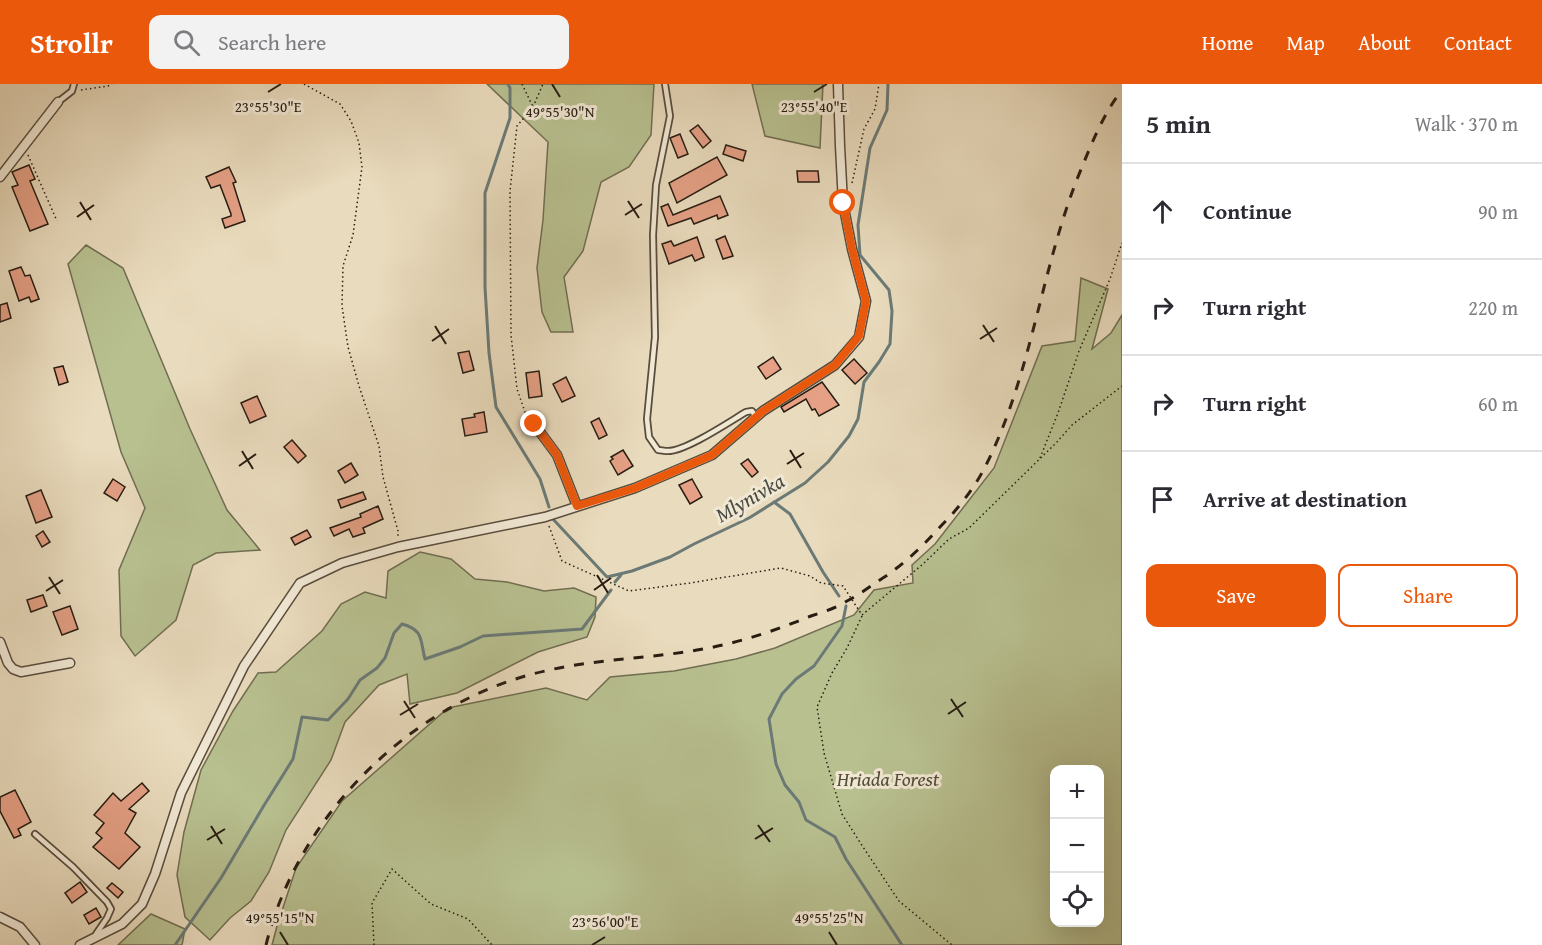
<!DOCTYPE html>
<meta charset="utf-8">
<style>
:root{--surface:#fff;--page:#f2f2f3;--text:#2b2b33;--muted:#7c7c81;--line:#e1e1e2;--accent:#ea580c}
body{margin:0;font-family:"Gentium Book Plus",serif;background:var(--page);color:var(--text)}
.controls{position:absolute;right:18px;bottom:18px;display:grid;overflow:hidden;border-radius:12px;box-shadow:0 6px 24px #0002}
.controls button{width:54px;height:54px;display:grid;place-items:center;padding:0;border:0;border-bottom:2px solid var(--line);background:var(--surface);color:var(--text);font:30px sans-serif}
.stop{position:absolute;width:18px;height:18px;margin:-14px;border:4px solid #ea580c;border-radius:50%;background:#fff}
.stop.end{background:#ea580c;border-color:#fff;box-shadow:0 2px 6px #0008}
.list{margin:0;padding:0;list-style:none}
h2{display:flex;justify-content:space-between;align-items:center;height:78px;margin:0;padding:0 24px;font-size:26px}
h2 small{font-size:20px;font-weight:400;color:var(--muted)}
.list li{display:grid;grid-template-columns:39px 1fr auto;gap:18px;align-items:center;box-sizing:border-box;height:96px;padding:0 24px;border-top:2px solid var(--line)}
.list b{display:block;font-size:22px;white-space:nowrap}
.list em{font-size:20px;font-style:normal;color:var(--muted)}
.actions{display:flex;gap:12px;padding:18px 24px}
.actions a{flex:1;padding:14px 0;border:2px solid var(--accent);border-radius:12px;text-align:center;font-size:21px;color:var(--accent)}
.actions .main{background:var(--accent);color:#fff}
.icon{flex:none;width:33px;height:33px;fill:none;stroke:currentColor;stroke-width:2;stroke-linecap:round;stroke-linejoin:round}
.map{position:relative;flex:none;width:1122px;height:861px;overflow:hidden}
header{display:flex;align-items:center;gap:36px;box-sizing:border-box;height:84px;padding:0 30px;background:var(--accent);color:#fff}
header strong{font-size:28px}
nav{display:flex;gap:33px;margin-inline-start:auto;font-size:21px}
.search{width:420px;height:54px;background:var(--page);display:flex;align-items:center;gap:15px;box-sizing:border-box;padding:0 21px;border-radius:12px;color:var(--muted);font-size:22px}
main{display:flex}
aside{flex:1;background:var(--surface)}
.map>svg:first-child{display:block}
.green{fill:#b8c090;stroke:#706e51;stroke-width:1.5;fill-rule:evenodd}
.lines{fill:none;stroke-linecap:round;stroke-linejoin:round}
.stream{stroke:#6b7a76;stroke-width:3}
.building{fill:#e5a085;stroke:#271c12;stroke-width:1.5}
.lane-casing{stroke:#584c3d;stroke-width:8}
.street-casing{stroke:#584c3d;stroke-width:11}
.path{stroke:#271c12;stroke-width:1.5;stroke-dasharray:1.5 3;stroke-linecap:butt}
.lane{stroke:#f1e8d4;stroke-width:4.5}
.street{stroke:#f1e8d4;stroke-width:8}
.rail{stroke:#271c12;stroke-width:3;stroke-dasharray:10 10;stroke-linecap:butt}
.route{stroke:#ea580c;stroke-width:8}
.ticks{fill:none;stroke:#271c12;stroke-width:2}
.labels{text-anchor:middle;stroke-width:6;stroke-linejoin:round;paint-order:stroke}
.park-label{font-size:20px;font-style:italic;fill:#524d38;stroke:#f1e8d4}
.water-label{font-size:21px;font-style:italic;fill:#494b44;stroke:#f1e8d4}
.ticks-label{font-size:15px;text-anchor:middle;fill:#271c12;stroke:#f1e8d4;stroke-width:6;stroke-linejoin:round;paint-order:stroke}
</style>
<header>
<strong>Strollr</strong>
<div class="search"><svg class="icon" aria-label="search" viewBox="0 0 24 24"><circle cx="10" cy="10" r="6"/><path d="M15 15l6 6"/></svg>Search here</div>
<nav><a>Home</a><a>Map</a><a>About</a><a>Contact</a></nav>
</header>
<main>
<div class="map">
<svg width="1122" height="861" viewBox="0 0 1122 861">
<rect width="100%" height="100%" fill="#e9dbbd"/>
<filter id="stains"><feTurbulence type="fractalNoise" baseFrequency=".00333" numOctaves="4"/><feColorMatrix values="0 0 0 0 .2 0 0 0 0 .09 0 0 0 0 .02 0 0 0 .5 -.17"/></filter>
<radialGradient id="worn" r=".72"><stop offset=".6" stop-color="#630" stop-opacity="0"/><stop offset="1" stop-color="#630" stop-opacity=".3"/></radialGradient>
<g class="green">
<path d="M 487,0 L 654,0 L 651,51 L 629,83 L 601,98 L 583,167 L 564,193 L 573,248 L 551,248 L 542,228 L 537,184 L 543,136 L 548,58 Z"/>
<path d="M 752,0 L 823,0 L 820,64 L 765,52 Z"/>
<path d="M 86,161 L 123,184 L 190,345 L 227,426 L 260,466 L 216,469 L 193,481 L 176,536 L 135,572 L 121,552 L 119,486 L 145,424 L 121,368 L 68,180 Z"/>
<path d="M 1081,194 L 1108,205 L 1092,265 L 1111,249 L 1122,231 L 1122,861 L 272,861 L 277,842 L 296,784 L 342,717 L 448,624 L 546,604 L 587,616 L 610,593 L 674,587 L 736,575 L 775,564 L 854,531 L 874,506 L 913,499 L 912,481 L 935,460 L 994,384 L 1042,262 L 1075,257 ZM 1054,686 L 1100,686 L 1100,838 L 1054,838 Z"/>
<path d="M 420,468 L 451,475 L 475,495 L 507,498 L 544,507 L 574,504 L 596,513 L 595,533 L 587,553 L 538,568 L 457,609 L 410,620 L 407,590 L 379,601 L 345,638 L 331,676 L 286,746 L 269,788 L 251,817 L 230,834 L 210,856 L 185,833 L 177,791 L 184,748 L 201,686 L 233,627 L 258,589 L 276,588 L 322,547 L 341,520 L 365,508 L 386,514 L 388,487 Z"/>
<path d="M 151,830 L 185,845 L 182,861 L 118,861 Z"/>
</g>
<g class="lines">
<g class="stream">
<path d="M 508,0 L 510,4 L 510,34 L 485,109 L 485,203 L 489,269 L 496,323 L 540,395 L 549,423"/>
<path d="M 774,418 L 790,430 L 823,488 L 839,512"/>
<path d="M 552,434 L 607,493 L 632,487 L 670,473 L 694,460 L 749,434 L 805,399 L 828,378 L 849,352 L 858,335 L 864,298 L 879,278 L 890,260 L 892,227 L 889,206 L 860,171 L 858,141 L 870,64 L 887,26 L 888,0"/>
<path d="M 615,498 L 621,491"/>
<path d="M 846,522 L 842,542 L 814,582 L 796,595 L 782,610 L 769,635 L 776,680 L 785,701 L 799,718 L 806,736 L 835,753 L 846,775 L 902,861"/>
<path d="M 175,861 L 221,794 L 263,723 L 293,675 L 302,633 L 328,636 L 348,615 L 360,596 L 377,584 L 385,574 L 394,549 L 402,540 C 424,546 420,556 425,575 L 460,563 L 483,552 L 582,545 L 611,506"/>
</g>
</g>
<g class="building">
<path d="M 698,41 L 711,57 L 703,64 L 690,47 Z"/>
<path d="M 680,50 L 688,70 L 678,74 L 670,54 Z"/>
<path d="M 726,61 L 746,67 L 743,77 L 723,70 Z"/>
<path d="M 717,73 L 727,91 L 677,119 L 669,99 Z"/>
<path d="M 29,81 L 35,95 L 30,97 L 48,140 L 30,147 L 12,103 L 18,101 L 12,88 Z"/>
<path d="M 229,83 L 236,98 L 233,99 L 245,137 L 225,144 L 222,135 L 231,132 L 231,130 L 220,101 L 211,104 L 206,93 Z"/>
<path d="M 797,87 L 818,87 L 819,98 L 798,98 Z"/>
<path d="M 720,112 L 728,131 L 718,135 L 717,131 L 694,140 L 691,134 L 668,142 L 661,123 L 668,120 L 673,131 Z"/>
<path d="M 725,152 L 733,172 L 723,175 L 716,156 Z"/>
<path d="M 697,153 L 704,173 L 695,177 L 692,171 L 669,180 L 662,160 L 671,157 L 674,162 Z"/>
<path d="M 21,183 L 25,192 L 30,191 L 39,215 L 31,218 L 29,213 L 19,217 L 9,187 Z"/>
<path d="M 7,219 L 11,234 L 0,238 L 0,221 Z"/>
<path d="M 469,267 L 474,286 L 463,289 L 458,269 Z"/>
<path d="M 773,273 L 781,285 L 766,295 L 758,283 Z"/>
<path d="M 854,275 L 867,289 L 855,300 L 842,286 Z"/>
<path d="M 63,282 L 68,298 L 59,301 L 54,284 Z"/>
<path d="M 539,287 L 542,312 L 529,314 L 526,289 Z"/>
<path d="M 566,293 L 575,312 L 562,318 L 553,300 Z"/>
<path d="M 822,298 L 839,321 L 819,332 L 815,325 L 812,326 L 806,315 L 784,328 L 781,323 Z"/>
<path d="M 257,312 L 266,332 L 250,339 L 241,319 Z"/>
<path d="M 484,328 L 487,348 L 465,352 L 462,335 L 475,333 L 474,330 Z"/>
<path d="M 599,334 L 607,351 L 599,355 L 591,338 Z"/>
<path d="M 292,356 L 306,372 L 298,379 L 284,363 Z"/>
<path d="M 623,366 L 633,382 L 618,391 L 610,377 L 613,375 L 611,373 Z"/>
<path d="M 748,375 L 758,388 L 752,393 L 741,380 Z"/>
<path d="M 351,379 L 358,391 L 345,399 L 338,387 Z"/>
<path d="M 113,395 L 125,403 L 117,417 L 104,409 Z"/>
<path d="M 692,395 L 702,413 L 690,420 L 679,401 Z"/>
<path d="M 41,406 L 52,433 L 36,439 L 26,412 Z"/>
<path d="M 363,408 L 366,415 L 341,424 L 338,416 Z"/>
<path d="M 378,422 L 383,435 L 363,444 L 365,449 L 353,453 L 349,445 L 334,452 L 330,444 L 361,433 L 360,430 Z"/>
<path d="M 307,446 L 311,453 L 295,461 L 291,454 Z"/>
<path d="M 43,447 L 50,458 L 42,463 L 36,452 Z"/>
<path d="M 43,511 L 47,522 L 31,528 L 27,516 Z"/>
<path d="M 70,522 L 78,545 L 62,551 L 53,528 Z"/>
<path d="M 142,699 L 149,707 L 129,725 L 136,729 L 125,749 L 140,763 L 119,785 L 93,763 L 102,754 L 96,749 L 104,739 L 94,731 L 113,709 L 121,717 Z"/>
<path d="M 15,706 L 31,738 L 18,745 L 21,751 L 14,754 L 0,727 L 0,713 Z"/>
<path d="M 80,798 L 87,808 L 72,819 L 65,809 Z"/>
<path d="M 112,799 L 123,808 L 118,814 L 107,804 Z"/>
<path d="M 96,824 L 101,833 L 89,840 L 84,831 Z"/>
</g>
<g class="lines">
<defs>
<g id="lane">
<path d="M 665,0 L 670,32 L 656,101 L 653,151 L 655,253 L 647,335 L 649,353 L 658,366 C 661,366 664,367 668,367 C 686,367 729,338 746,328 L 752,327 L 756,333"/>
<path d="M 58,18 L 72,7 L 74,0"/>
<path d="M 35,750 L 73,783 L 107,818 L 111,825 L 107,834 L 96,850"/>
</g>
<g id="street">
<path d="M 0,93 L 58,18"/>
<path d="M 534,340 L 557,371 L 577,422"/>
<path d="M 0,558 L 8,579 L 13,585 L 21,588 L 70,579"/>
<path d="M 0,833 L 20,843 L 35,861"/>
<path d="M 80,861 L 122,840 L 142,820 L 155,790 L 181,709 L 244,582 L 300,499 L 342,479 L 398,463 L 545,433 L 635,404 L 712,371 L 763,327 L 835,281 L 859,253 L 866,217 L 852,165 L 843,119 L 840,62 L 838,0"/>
</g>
</defs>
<use href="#lane" class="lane-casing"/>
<use href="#street" class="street-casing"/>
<g class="path">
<path d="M 304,0 L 340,20 L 351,37 L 359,59 L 362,83 L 353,151 L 343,182 L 342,222 L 348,263 L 359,302 L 379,362 L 383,393 L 398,447 L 398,453"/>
<path d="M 522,0 L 533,23 L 517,42 L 510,107 L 511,251 L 517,305 L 525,328 L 529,333"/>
<path d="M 81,6 L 108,2 L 112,0"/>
<path d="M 533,23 L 543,0"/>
<path d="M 28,71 L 57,137"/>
<path d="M 852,99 L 864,45 L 875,25 L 879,0"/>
<path d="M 1040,374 L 1058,329 L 1079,267 L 1110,195 L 1122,159"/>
<path d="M 549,442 L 562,477 L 629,507 L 690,499 L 781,484 L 810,492 L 821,499 L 843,502 L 862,531 L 923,480 L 949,455 L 969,444 L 1056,359 L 1072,341 L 1122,302"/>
<path d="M 862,532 L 847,564 L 832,589 L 817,623 L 824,669 L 842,730 L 863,763 L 899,817 L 952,861"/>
<path d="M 374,861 L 372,819 L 392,785 L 431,820 L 468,835 L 492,861"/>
</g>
<use href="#lane" class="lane"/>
<use href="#street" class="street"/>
<path class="rail" d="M 266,861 C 298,730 414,616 545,587 C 595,575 646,575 697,566 C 736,560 774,547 811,532 C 823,528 836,524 847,517 C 861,510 873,500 886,492 C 906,478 924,461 940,443 C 957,426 973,406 984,385 C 1033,290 1041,180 1082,83 C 1093,56 1104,29 1122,6"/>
</g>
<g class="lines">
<path class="route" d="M 534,340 L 557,371 L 577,422 L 635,404 L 712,371 L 763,327 L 835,281 L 859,252 L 866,217 L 852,165 L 843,119"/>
</g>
<path class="ticks" d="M 552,0 L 560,13M 268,8 L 281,0M 814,8 L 827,0M 628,117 L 639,134M 80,118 L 91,136M 625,131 L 642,120M 77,133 L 94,121M 983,241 L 994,258M 435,242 L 446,260M 980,255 L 997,244M 432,257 L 449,245M 790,366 L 801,384M 242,367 L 253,385M 787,380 L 804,369M 239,382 L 256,370M 597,491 L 608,509M 49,493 L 60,510M 594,506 L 611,494M 46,507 L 63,496M 951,615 L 963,633M 404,617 L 415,634M 948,630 L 966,618M 400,631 L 418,620M 758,741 L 770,758M 211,742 L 222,760M 755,755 L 773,744M 207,756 L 225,745M 280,848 L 288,861M 829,848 L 837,861M 592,861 L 605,853"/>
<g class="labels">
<g class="park-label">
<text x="888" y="702">Hriada Forest</text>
</g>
<g class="water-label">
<text transform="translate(750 414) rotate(-30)" y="7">Mlynivka</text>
</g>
</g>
<g class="ticks-label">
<text x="268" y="28">23°55'30"E</text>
<text x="814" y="28">23°55'40"E</text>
<text x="560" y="33">49°55'30"N</text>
<text x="280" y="839">49°55'15"N</text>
<text x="829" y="839">49°55'25"N</text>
<text x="605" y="843">23°56'00"E</text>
</g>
<rect width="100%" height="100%" filter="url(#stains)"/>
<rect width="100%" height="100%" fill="url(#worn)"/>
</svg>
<div class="controls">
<button>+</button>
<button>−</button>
<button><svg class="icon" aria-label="locate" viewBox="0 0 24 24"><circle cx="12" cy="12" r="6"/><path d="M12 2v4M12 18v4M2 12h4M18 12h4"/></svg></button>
</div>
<div class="stop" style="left:843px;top:119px"></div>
<div class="stop end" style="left:534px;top:340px"></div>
</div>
<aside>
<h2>5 min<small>Walk · 370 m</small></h2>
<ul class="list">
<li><svg class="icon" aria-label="ahead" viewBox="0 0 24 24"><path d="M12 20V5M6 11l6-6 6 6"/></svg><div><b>Continue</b></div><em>90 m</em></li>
<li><svg class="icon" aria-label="right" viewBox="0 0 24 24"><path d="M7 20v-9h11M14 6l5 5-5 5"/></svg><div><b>Turn right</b></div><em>220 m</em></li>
<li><svg class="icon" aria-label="right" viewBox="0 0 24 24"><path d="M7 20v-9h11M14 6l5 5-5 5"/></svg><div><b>Turn right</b></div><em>60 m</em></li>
<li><svg class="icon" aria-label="arrive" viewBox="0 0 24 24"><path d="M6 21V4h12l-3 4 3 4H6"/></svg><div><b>Arrive at destination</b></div></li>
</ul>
<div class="actions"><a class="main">Save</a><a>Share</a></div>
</aside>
</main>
